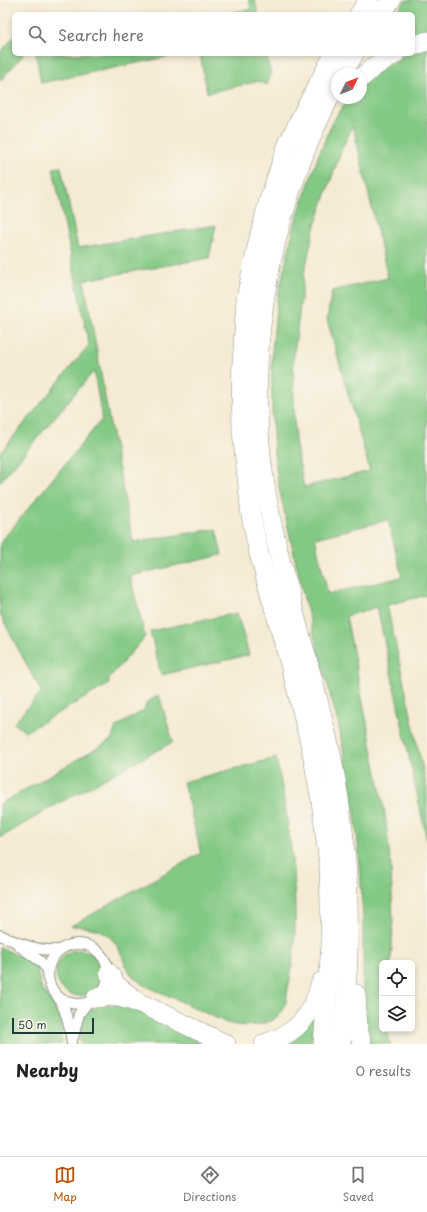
<!DOCTYPE html>
<style>
:root{--surface:#fff;--page:#f2f2f2;--text:#202124;--muted:#757577;--line:#e0e0e0;--accent:#b45309}
body{margin:0;font-family:"Playpen Sans",sans-serif;background:var(--page);color:var(--text)}
.controls{position:absolute;right:12px;bottom:12px;display:grid;overflow:hidden;border-radius:6px;box-shadow:0 2px 6px #0003}
.controls button{width:36px;height:36px;display:grid;place-items:center;padding:0;border:0;border-bottom:1px solid var(--line);background:var(--surface);color:var(--text);font:20px sans-serif}
.compass{position:absolute;left:331px;top:68px;width:36px;height:36px;border-radius:50%;background:var(--surface);box-shadow:0 2px 6px #0003;rotate:47deg}
.scale{position:absolute;left:12px;bottom:10px;width:82px;box-sizing:border-box;padding-left:4px;border:2px solid #1f3d34;border-top:0;font-size:11px;line-height:14px;white-space:nowrap;color:#1f3d34;-webkit-text-stroke:3px #fbf7ec;paint-order:stroke}
.list{margin:0;padding:0;list-style:none}
h2{display:flex;justify-content:space-between;align-items:center;height:52px;margin:0;padding:0 16px;font-size:17px}
h2 small{font-size:13px;font-weight:400;color:var(--muted)}
.icon{flex:none;width:22px;height:22px;fill:none;stroke:currentColor;stroke-width:2;stroke-linecap:round;stroke-linejoin:round}
.map{position:relative;flex:none;width:427px;height:1044px;overflow:hidden}
.search{position:absolute;background:var(--surface);box-shadow:0 2px 6px #0003;left:12px;right:12px;top:12px;height:44px;display:flex;align-items:center;gap:10px;box-sizing:border-box;padding:0 14px;border-radius:6px;color:var(--muted);font-size:15px}
.sheet{height:112px;background:var(--surface)}
nav{display:flex;justify-content:space-around;align-items:center;box-sizing:border-box;height:56px;border-top:1px solid var(--line);background:var(--surface);font-size:11px;color:var(--muted)}
nav a{display:grid;justify-items:center;gap:2px}
nav .on{color:var(--accent)}
.map>svg:first-child{display:block}
.green{fill:#83c984;stroke:#51835c;fill-rule:evenodd}
.lines{fill:none;stroke-linecap:round;stroke-linejoin:round}
.minor-casing{stroke:#8a9484;stroke-width:12}
.motorway-casing{stroke:#8a9484;stroke-width:20}
.minor{stroke:#fff;stroke-width:10}
.motorway{stroke:#fff;stroke-width:19}
</style>
<div class="map">
<svg width="427" height="1044" viewBox="0 0 427 1044">
<rect width="100%" height="100%" fill="#fbf7ec"/>
<filter id="ink" filterUnits="userSpaceOnUse"><feTurbulence type="fractalNoise" baseFrequency=".025" numOctaves="2"/><feDisplacementMap in="SourceGraphic" scale="8" xChannelSelector="R" yChannelSelector="G"/><feConvolveMatrix kernelMatrix="1 2 1 2 8 2 1 2 1" color-interpolation-filters="sRGB"/></filter>
<filter id="wash" filterUnits="userSpaceOnUse"><feTurbulence type="fractalNoise" baseFrequency=".012" numOctaves="4" result="noise"/><feDisplacementMap in="SourceGraphic" scale="16" xChannelSelector="R" yChannelSelector="G"/><feGaussianBlur stdDeviation="0.9" result="paint"/><feColorMatrix in="noise" values="0 0 0 0 0 0 0 0 0 0 0 0 0 0 0 0 0 1.4 0 .05"/><feComposite in="paint" operator="in"/></filter>
<g filter="url(#wash)">
<rect width="100%" height="100%" fill="#f5ead3"/>
<g class="green">
<path d="M 249,0 L 255,0 L 258,14 L 223,14 L 251,9 Z"/>
<path d="M 406,0 L 427,0 L 427,34 L 413,39 L 413,14 L 395,14 Z"/>
<path d="M 14,37 L 14,54 L 24,54 L 0,81 L 0,53 Z"/>
<path d="M 427,47 L 427,595 L 387,605 L 427,789 L 427,841 L 377,607 L 346,616 L 385,814 L 391,867 L 393,924 L 391,963 L 382,963 L 382,1029 L 388,1029 L 389,1039 L 391,1044 L 369,1044 L 363,999 L 363,919 L 360,864 L 355,814 L 339,727 L 305,602 L 279,488 L 274,453 L 272,411 L 272,350 L 277,300 L 295,223 L 319,154 L 332,124 L 340,110 L 351,98 L 361,98 L 361,87 L 383,67 L 405,55 L 413,54 ZM 353,126 L 388,278 L 332,291 L 327,319 L 370,471 L 304,487 L 295,442 L 293,362 L 304,274 L 314,229 L 342,148 ZM 388,520 L 402,577 L 328,594 L 315,538 Z"/>
<path d="M 36,54 L 181,54 L 41,83 Z"/>
<path d="M 200,54 L 266,54 L 271,75 L 267,85 L 259,81 L 207,93 Z"/>
<path d="M 61,167 L 78,248 L 216,225 L 209,258 L 84,280 L 109,419 L 133,542 L 216,529 L 222,555 L 130,576 L 145,637 L 109,678 L 109,684 L 25,732 L 14,723 L 41,692 L 0,614 L 0,543 L 102,419 L 94,371 L 0,482 L 0,453 L 89,345 L 53,168 Z"/>
<path d="M 237,613 L 249,655 L 161,675 L 150,631 Z"/>
<path d="M 159,695 L 173,742 L 52,807 L 0,838 L 0,804 L 111,740 L 116,727 L 144,710 L 147,702 Z"/>
<path d="M 276,758 C 282,783 285,807 289,833 C 295,883 299,933 289,984 C 287,991 287,1003 283,1010 C 273,1027 244,1028 227,1023 C 208,1014 188,1005 169,996 C 158,991 145,987 136,979 C 129,973 125,965 122,956 C 112,930 95,927 71,926 L 201,853 L 183,782 Z"/>
<path d="M 0,947 L 29,961 L 37,968 L 40,985 L 42,990 L 58,1009 L 60,1013 L 62,1044 L 0,1044 Z"/>
<circle cx="79" cy="973" r="23"/>
<path d="M 124,1004 L 209,1044 L 80,1044 C 80,1004 89,1007 124,1004 Z"/>
<path d="M 315,1016 L 311,1044 L 283,1044 Z"/>
</g>
</g>
<g filter="url(#ink)">
<g class="lines">
<defs>
<g id="minor">
<path d="M 0,935 C 17,943 41,952 59,950"/>
<circle cx="78" cy="974" r="30"/>
<path d="M 18,945 L 40,961 L 48,970"/>
<path d="M 58,997 C 67,1011 70,1027 72,1044"/>
<path d="M 73,1038 L 79,1014 L 87,1003"/>
</g>
<g id="motorway">
<path d="M 359,14 L 369,0"/>
<path d="M 381,14 L 391,0"/>
<path d="M 413,46 L 427,41"/>
<path d="M 342,74 L 354,54"/>
<path d="M 361,78 L 375,66 L 395,54"/>
<path d="M 337,83 C 276,198 247,326 261,455 C 272,558 310,654 331,754 C 351,850 353,947 341,1044"/>
<path d="M 109,973 L 116,985 L 134,999"/>
<path d="M 356,994 L 358,1028 L 362,1044"/>
<path d="M 96,998 L 109,996 L 118,997 L 142,1004 L 226,1044"/>
<path d="M 264,1044 C 298,1033 312,1016 321,982"/>
<path d="M 323,1044 L 331,944 L 329,865 L 321,801 L 311,747 L 294,679 L 259,554 L 251,516 L 242,431 L 241,380 L 246,298 L 259,238 L 269,200 L 287,146 L 299,121 L 334,54"/>
</g>
</defs>
<use href="#minor" class="minor-casing"/>
<use href="#motorway" class="motorway-casing"/>
<use href="#minor" class="minor"/>
<use href="#motorway" class="motorway"/>
</g>
</g>
</svg>
<div class="controls">
<button><svg class="icon" aria-label="locate" viewBox="0 0 24 24"><circle cx="12" cy="12" r="6"/><path d="M12 2v4M12 18v4M2 12h4M18 12h4"/></svg></button>
<button><svg class="icon" aria-label="layers" viewBox="0 0 24 24"><path d="M12 4l9 5-9 5-9-5zM3 14l9 5 9-5"/></svg></button>
</div>
<svg class="compass" viewBox="-18 -18 36 36"><path d="M0-13l5 13h-10z" fill="#e53935"/><path d="M0 13l5-13h-10z" fill="#757577"/></svg>
<div class="scale">50 m</div>
<div class="search"><svg class="icon" aria-label="search" viewBox="0 0 24 24"><circle cx="10" cy="10" r="6"/><path d="M15 15l6 6"/></svg>Search here</div>
</div>
<section class="sheet">
<h2>Nearby<small>0 results</small></h2>
<ul class="list">
</ul>
</section>
<nav>
<a class="on"><svg class="icon" aria-label="map" viewBox="0 0 24 24"><path d="M3 6l6-2 6 2 6-2v14l-6 2-6-2-6 2zM9 4v14M15 6v14"/></svg>Map</a>
<a><svg class="icon" aria-label="directions" viewBox="0 0 24 24"><path d="M12 3l9 9-9 9-9-9zM9 14v-3h6M13 9l2 2-2 2"/></svg>Directions</a>
<a><svg class="icon" aria-label="saved" viewBox="0 0 24 24"><path d="M7 4h10v16l-5-4-5 4z"/></svg>Saved</a>
</nav>
